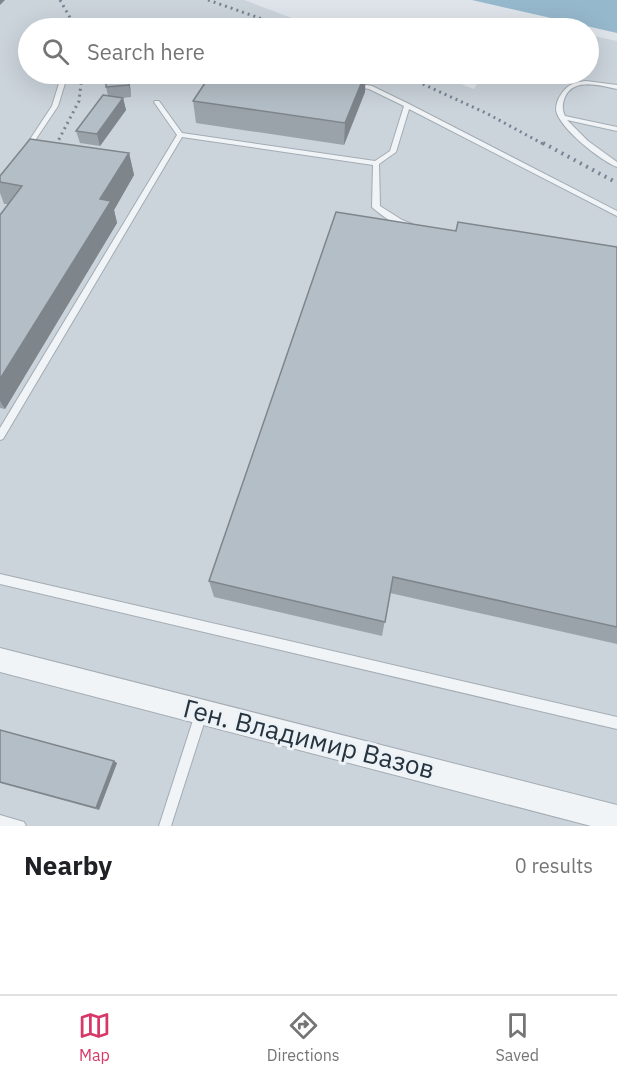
<!DOCTYPE html>
<meta charset="utf-8">
<style>
:root{--surface:#fff;--page:#f6f6f6;--text:#202124;--muted:#757577;--line:#e0e0e0;--accent:#d83868}
body{margin:0;font-family:"IBM Plex Sans",sans-serif;background:var(--page);color:var(--text)}
.list{margin:0;padding:0;list-style:none}
h2{display:flex;justify-content:space-between;align-items:center;height:78px;margin:0;padding:0 24px;font-size:26px}
h2 small{font-size:20px;font-weight:400;color:var(--muted)}
.icon{flex:none;width:33px;height:33px;fill:none;stroke:currentColor;stroke-width:2;stroke-linecap:round;stroke-linejoin:round}
.map{position:relative;flex:none;width:617px;height:826px;overflow:hidden}
.search{position:absolute;background:var(--surface);box-shadow:0 6px 24px #0002;left:18px;right:18px;top:18px;height:66px;display:flex;align-items:center;gap:15px;box-sizing:border-box;padding:0 21px;border-radius:33px;color:var(--muted);font-size:22px}
.sheet{height:168px;background:var(--surface)}
nav{display:flex;justify-content:space-around;align-items:center;box-sizing:border-box;height:84px;border-top:2px solid var(--line);background:var(--surface);font-size:16px;color:var(--muted)}
nav a{display:grid;justify-items:center;gap:3px}
nav .on{color:var(--accent)}
.map>svg:first-child{display:block}
.built{fill:#cbd3db}
.water{fill:#96b8cc}
.lines{fill:none;stroke-linecap:round;stroke-linejoin:round}
.lane-casing{stroke:#a3acb3;stroke-width:2}
.street-casing{stroke:#a3acb3;stroke-width:2}
.lane{fill:#f1f4f7;fill-rule:evenodd}
.street{fill:#f1f4f7;fill-rule:evenodd}
.rail-far1{stroke:#768593;stroke-width:3;stroke-dasharray:2 4;stroke-linecap:butt}
.rail{stroke:#768593;stroke-width:4;stroke-dasharray:2 5;stroke-linecap:butt}
.wall{fill:#9ba3aa}
.shaded-wall{fill:#7e858b}
.building{fill:#b4bec6;stroke:#7e858b;stroke-width:1.5}
.labels{text-anchor:middle;stroke-width:6;stroke-linejoin:round;paint-order:stroke}
.near-street-label{font-size:26px;fill:#263440;stroke:#edf2f6}
</style>
<div class="map">
<svg width="617" height="826" viewBox="0 0 617 826">
<rect width="100%" height="100%" fill="#dee4e9"/>
<path class="built" d="M 0,0 L 244,0 L 318,28 L 28,28 L 28,74 L 433,74 L 474,89 L 483,74 L 588,74 L 589,35 L 617,41 L 617,826 L 0,826 Z"/>
<path class="water" d="M 472,0 L 617,0 L 617,33 Z"/>
<g class="lines">
<defs>
<g id="lane">
<path d="M 63,78 L 66,80 L 58,106 L 28,151 L 24,151 L 23,150 L 52,106 L 60,80 Z"/>
<path d="M 586,81 L 617,85 L 617,89 C 601,86 574,77 565,97 C 562,104 562,110 565,116 L 617,127 L 617,131 L 567,120 L 588,141 L 617,162 L 617,167 C 600,160 559,128 556,110 C 556,104 558,98 562,93 C 568,84 576,82 586,81 Z"/>
<path d="M 354,83 L 372,86 L 409,104 L 617,211 L 617,216 L 409,109 L 396,152 L 379,164 L 380,206 L 402,220 L 412,224 L 412,228 C 398,228 382,216 372,207 L 373,165 L 182,137 L 3,439 L 0,440 L 0,428 L 177,135 L 154,102 L 155,101 L 159,101 L 182,133 L 375,161 L 390,151 L 404,106 L 369,89 L 352,86 L 351,85 Z"/>
<path d="M 0,574 L 617,717 L 617,729 L 0,584 Z"/>
<path d="M 201,708 L 205,710 L 207,714 L 171,826 L 159,826 L 195,714 L 197,710 Z"/>
<path d="M 0,815 L 24,822 L 26,826 L 0,826 Z"/>
</g>
<path id="street" d="M 0,648 L 617,805 L 617,826 L 591,826 L 0,672 Z"/>
</defs>
<use href="#lane" class="lane-casing"/>
<use href="#street" class="street-casing"/>
<use href="#lane" class="lane"/>
<use href="#street" class="street"/>
<g class="rail-far1">
<path d="M 60,0 L 76,28"/>
<path d="M 208,0 L 288,28"/>
<path d="M 401,74 L 486,113 L 545,145"/>
<path d="M 56,145 L 79,101 L 82,74"/>
</g>
<g class="rail">
<path d="M 543,143 L 617,183"/>
<path d="M 52,152 L 57,143"/>
</g>
</g>
<g class="wall">
<path d="M 129,74 L 131,97 L 120,98 L 123,98 L 126,110 L 100,146 L 80,143 L 76,131 L 108,96 L 106,87 Z"/>
<path d="M 365,92 L 344,145 L 196,123 L 193,101 Z"/>
<path d="M 129,153 L 134,175 L 114,210 L 117,223 L 5,409 L 0,408 L 0,215 L 8,204 L 4,204 L 0,193 L 0,176 Z"/>
<path d="M 456,231 L 617,247 L 617,644 L 390,593 L 382,636 L 214,597 L 209,581 Z"/>
<path d="M 0,730 L 117,763 L 99,810 L 0,783 Z"/>
</g>
<g class="shaded-wall">
<path d="M 0,0 L 5,0 L 0,5 Z"/>
<path d="M 128,74 L 129,74 L 131,97 L 129,85 Z"/>
<path d="M 365,74 L 366,74 L 365,92 L 344,145 L 345,123 Z"/>
<path d="M 123,98 L 126,110 L 100,146 L 97,134 Z"/>
<path d="M 129,153 L 134,175 L 114,210 L 117,223 L 5,409 L 0,401 L 0,379 L 100,199 Z"/>
<path d="M 114,761 L 117,763 L 99,810 L 96,808 Z"/>
</g>
<g class="building">
<path d="M 106,74 L 128,74 L 129,85 L 106,87 Z"/>
<path d="M 211,74 L 365,74 L 345,123 L 193,101 Z"/>
<path d="M 103,95 L 123,98 L 97,134 L 76,131 Z"/>
<path d="M 30,139 L 129,153 L 100,199 L 111,201 L 0,379 L 0,215 L 22,186 L 0,182 L 0,176 Z"/>
<path d="M 336,212 L 456,231 L 458,222 L 617,247 L 617,627 L 393,577 L 385,622 L 209,581 Z"/>
<path d="M 0,730 L 114,761 L 96,808 L 0,782 Z"/>
</g>
<g class="labels">
<g class="near-street-label">
<text transform="translate(309 739) rotate(14)" y="9">Ген. Владимир Вазов</text>
</g>
</g>
</svg>
<div class="search"><svg class="icon" aria-label="search" viewBox="0 0 24 24"><circle cx="10" cy="10" r="6"/><path d="M15 15l6 6"/></svg>Search here</div>
</div>
<section class="sheet">
<h2>Nearby<small>0 results</small></h2>
<ul class="list">
</ul>
</section>
<nav>
<a class="on"><svg class="icon" aria-label="map" viewBox="0 0 24 24"><path d="M3 6l6-2 6 2 6-2v14l-6 2-6-2-6 2zM9 4v14M15 6v14"/></svg>Map</a>
<a><svg class="icon" aria-label="directions" viewBox="0 0 24 24"><path d="M12 3l9 9-9 9-9-9zM9 14v-3h6M13 9l2 2-2 2"/></svg>Directions</a>
<a><svg class="icon" aria-label="saved" viewBox="0 0 24 24"><path d="M7 4h10v16l-5-4-5 4z"/></svg>Saved</a>
</nav>
